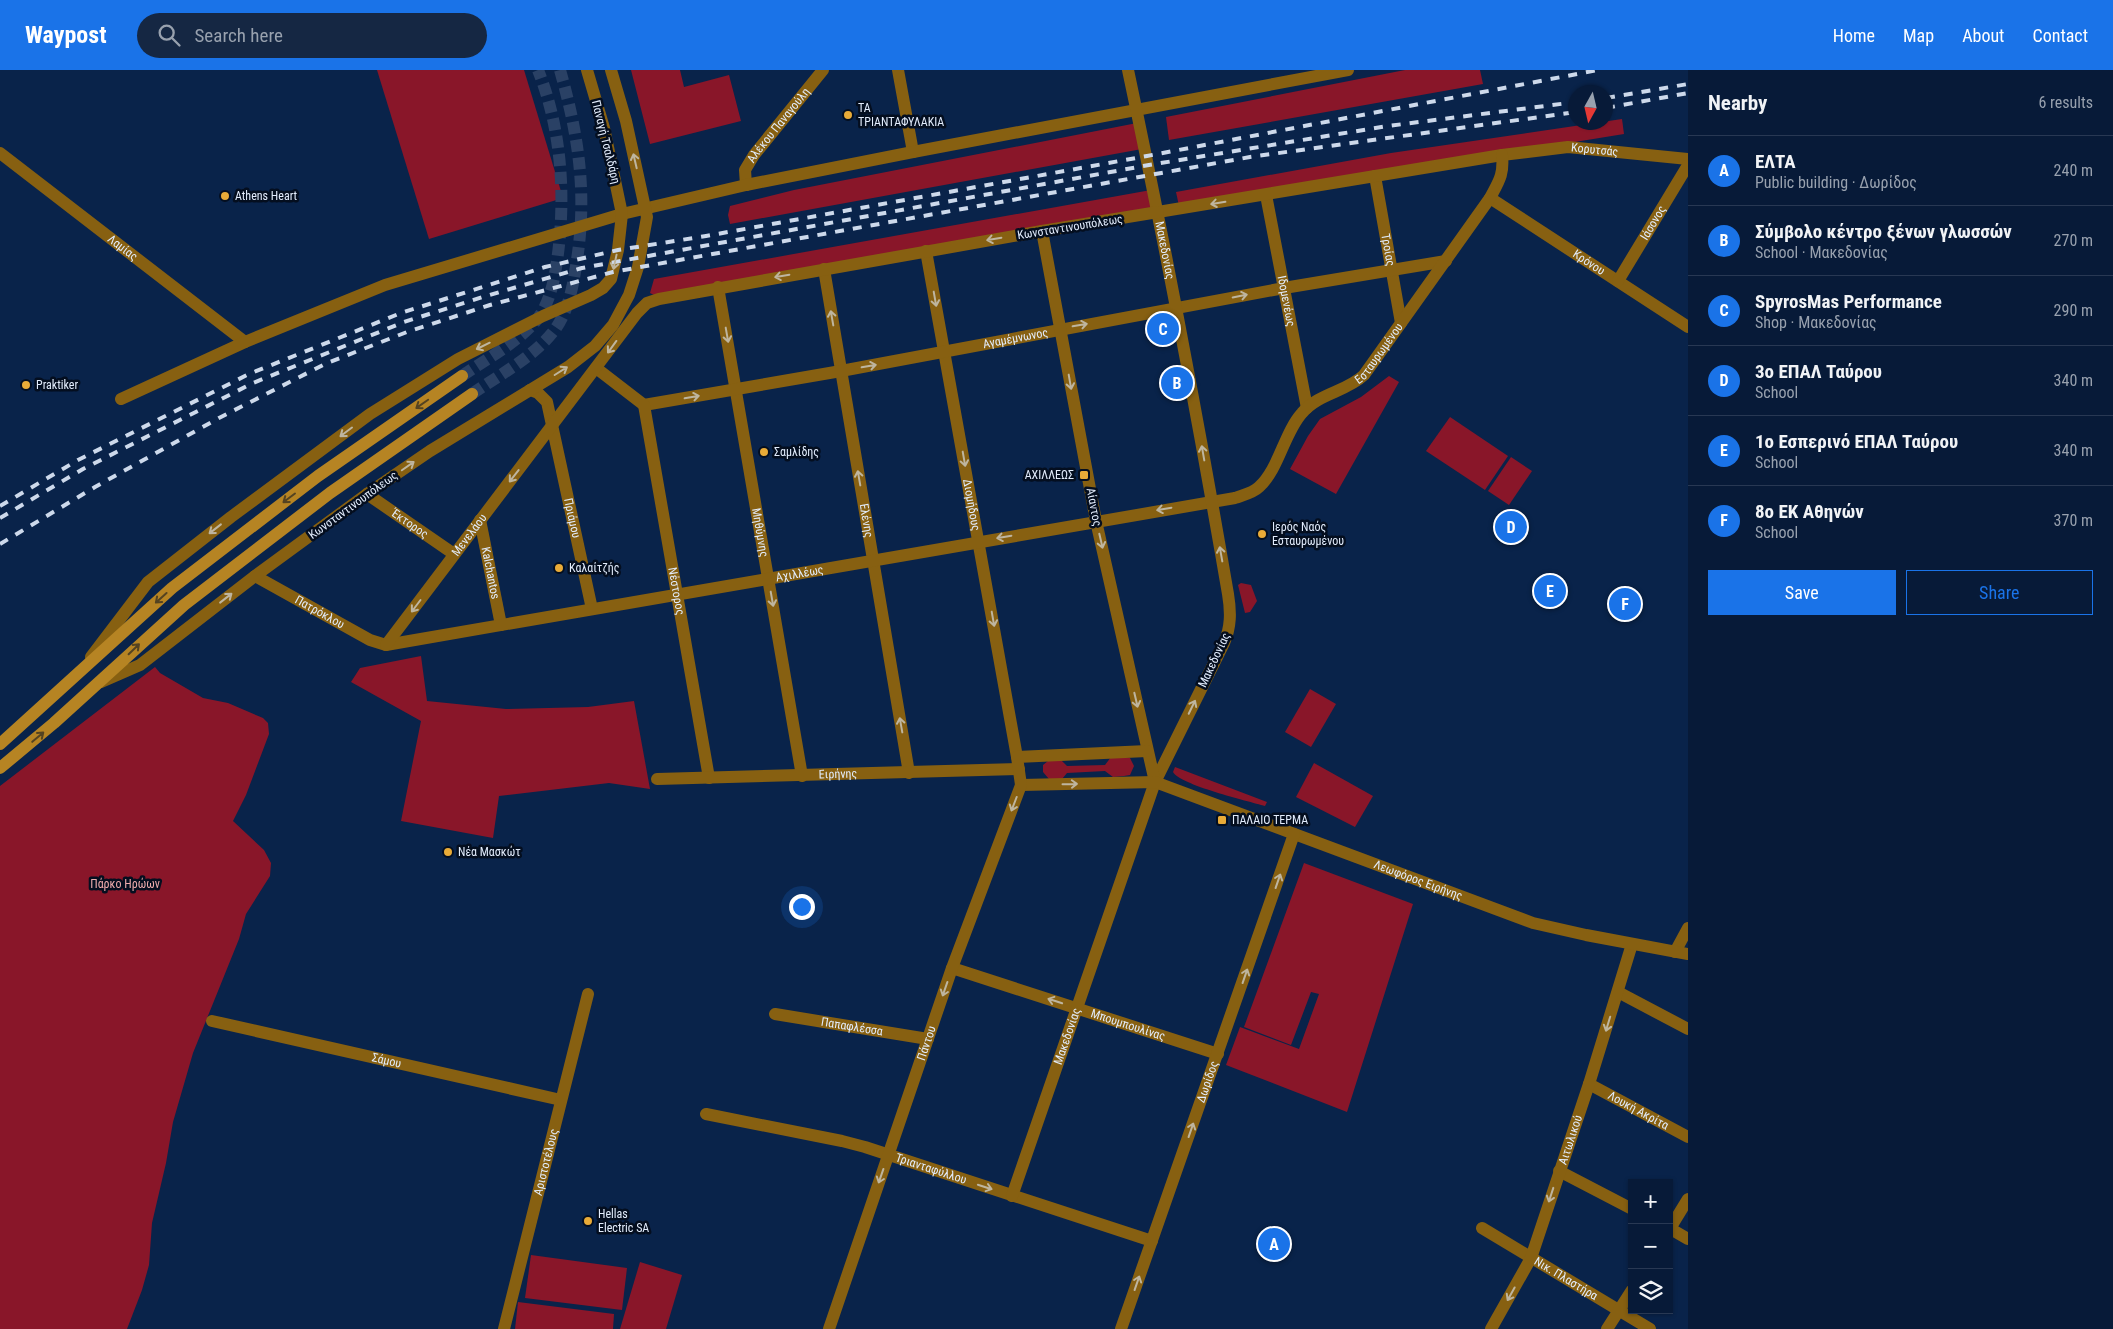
<!DOCTYPE html>
<meta charset="utf-8">
<style>
:root{--surface:#071a38;--page:#152743;--text:#f1f3f6;--muted:#98a1ae;--line:#283853;--accent:#1a73e8}
body{margin:0;font-family:"Roboto Condensed",sans-serif;background:var(--page);color:var(--text)}
.controls{position:absolute;right:15px;bottom:15px;display:grid;overflow:hidden;border-radius:0px;box-shadow:0 1px 4px #0004}
.controls button{width:45px;height:45px;display:grid;place-items:center;padding:0;border:0;border-bottom:1px solid var(--line);background:var(--surface);color:var(--text);font:25px sans-serif}
.compass{position:absolute;left:1568px;top:15px;width:45px;height:45px;border-radius:50%;background:var(--surface);box-shadow:0 1px 4px #0004;rotate:188deg}
.you{position:absolute;left:801px;top:836px;width:18px;height:18px;margin:-12px;border:4px solid #fff;border-radius:50%;background:#1a73e8;box-shadow:0 0 0 8px #1a73e833}
.badge{display:grid;place-items:center;width:32px;height:32px;border-radius:50%;background:var(--accent);color:#fff;font-size:16px;font-weight:700}
.pin{position:absolute;translate:-50% -50%;border:2px solid #fff;box-shadow:0 1px 5px #0006}
.list{margin:0;padding:0;list-style:none}
h2{display:flex;justify-content:space-between;align-items:center;height:65px;margin:0;padding:0 20px;font-size:21px}
h2 small{font-size:16px;font-weight:400;color:var(--muted)}
.list li{display:grid;grid-template-columns:32px 1fr auto;gap:15px;align-items:center;box-sizing:border-box;height:70px;padding:0 20px;border-top:1px solid var(--line)}
.list b{display:block;font-size:19px;white-space:nowrap}
.list p{margin:0;font-size:16px;white-space:nowrap;color:var(--muted)}
.list em{font-size:16px;font-style:normal;color:var(--muted)}
.actions{display:flex;gap:10px;padding:15px 20px}
.actions a{flex:1;padding:11px 0;border:1px solid var(--accent);border-radius:0px;text-align:center;font-size:18px;color:var(--accent)}
.actions .main{background:var(--accent);color:#fff}
.icon{flex:none;width:28px;height:28px;fill:none;stroke:currentColor;stroke-width:2;stroke-linecap:round;stroke-linejoin:round}
.map{position:relative;flex:none;width:1688px;height:1259px;overflow:hidden}
header{display:flex;align-items:center;gap:30px;box-sizing:border-box;height:70px;padding:0 25px;background:var(--accent);color:#fff}
header strong{font-size:24px}
nav{display:flex;gap:28px;margin-inline-start:auto;font-size:18px}
.search{width:350px;height:45px;background:var(--page);display:flex;align-items:center;gap:12px;box-sizing:border-box;padding:0 18px;border-radius:28px;color:var(--muted);font-size:19px}
main{display:flex}
aside{flex:1;background:var(--surface)}
.map>svg:first-child{display:block}
.green{fill:#891629}
.lines{fill:none;stroke-linecap:round;stroke-linejoin:round}
.secondary-tunnel{stroke:#2a4165;stroke-width:12;stroke-dasharray:12 6;stroke-linecap:butt}
.minor{stroke:#876011;stroke-width:12}
.tertiary{stroke:#876011;stroke-width:12}
.secondary{stroke:#b68423;stroke-width:12}
.rail{stroke:#cdd9eb;stroke-width:4;stroke-dasharray:9 9;stroke-linecap:butt}
.oneway{stroke:#beb59f}
.oneway2{stroke:#544321}
.poi-dot{fill:#e9ab38;stroke:#040e1f;stroke-width:2}
.labels{text-anchor:middle;stroke-width:5;stroke-linejoin:round;paint-order:stroke}
.poi-label{font-size:12px;fill:#e3edfd;stroke:#040e1f;text-anchor:start}
.street-label{font-size:12px;fill:#e3edfd;stroke:#040e1f}
.park-label{font-size:12px;fill:#eeabac;stroke:#040e1f}
</style>
<header>
<strong>Waypost</strong>
<div class="search"><svg class="icon" aria-label="search" viewBox="0 0 24 24"><circle cx="10" cy="10" r="6"/><path d="M15 15l6 6"/></svg>Search here</div>
<nav><a>Home</a><a>Map</a><a>About</a><a>Contact</a></nav>
</header>
<main>
<div class="map">
<svg width="1688" height="1259" viewBox="0 0 1688 1259">
<rect width="100%" height="100%" fill="#09234a"/>
<g class="green">
<path d="M 377,0 L 524,0 L 563,128 L 429,169 Z"/>
<path d="M 631,0 L 680,0 L 684,17 L 729,5 L 741,51 L 650,74 Z"/>
<path d="M 1405,0 L 1480,0 L 1483,14 L 1169,70 L 1166,47 Z"/>
<path d="M 1622,49 L 1624,64 L 1179,136 L 1176,122 L 1391,83 Z"/>
<path d="M 1137,53 L 1142,79 L 730,154 L 728,145 L 730,136 L 794,120 Z"/>
<path d="M 1151,120 L 1155,140 L 654,225 L 650,223 L 654,209 Z"/>
<path d="M 1389,306 L 1399,312 L 1336,424 L 1290,399 L 1308,366 L 1320,349 L 1361,327 Z"/>
<path d="M 1450,347 L 1508,386 L 1485,420 L 1426,381 Z"/>
<path d="M 1511,387 L 1532,401 L 1509,435 L 1488,421 Z"/>
<path d="M 1241,513 L 1251,515 L 1257,531 L 1250,542 L 1245,543 L 1238,515 Z"/>
<path d="M 421,586 L 427,631 L 506,639 L 588,637 L 634,631 L 650,719 L 609,713 L 499,726 L 493,768 L 401,751 L 421,651 L 351,612 L 360,598 Z"/>
<path d="M 155,597 L 160,603 L 203,628 L 228,633 L 263,648 L 268,653 L 269,664 L 246,725 L 233,751 L 264,780 L 271,793 L 270,806 L 246,844 L 239,869 L 193,983 L 173,1052 L 166,1093 L 152,1153 L 149,1195 L 142,1220 L 127,1259 L 0,1259 L 0,716 Z"/>
<path d="M 1310,619 L 1336,634 L 1311,677 L 1285,662 Z"/>
<path d="M 1111,687 L 1130,688 L 1134,696 L 1130,705 L 1124,706 L 1113,707 L 1105,701 L 1067,703 L 1062,709 L 1049,709 L 1043,702 L 1043,695 L 1048,691 L 1060,689 L 1067,696 L 1105,695 Z"/>
<path d="M 1314,693 L 1373,726 L 1355,757 L 1296,727 Z"/>
<path d="M 1175,697 L 1267,732 L 1265,736 C 1248,731 1180,715 1173,702 Z"/>
<path d="M 1304,793 L 1413,834 L 1347,1042 L 1226,995 L 1240,957 L 1299,979 L 1319,924 L 1311,922 L 1291,975 L 1244,957 Z"/>
<path d="M 531,1185 L 627,1198 L 622,1240 L 525,1228 Z"/>
<path d="M 640,1192 L 682,1205 L 666,1259 L 620,1259 Z"/>
<path d="M 518,1232 L 614,1244 L 613,1259 L 515,1259 Z"/>
</g>
<g class="lines">
<g class="secondary-tunnel">
<path d="M 462,306 C 486,289 515,274 535,252 C 549,236 554,212 557,191 C 566,128 562,60 538,0"/>
<path d="M 472,324 C 499,305 532,288 553,262 C 566,246 572,222 575,202 C 588,129 580,71 560,0"/>
</g>
<g class="minor">
<path d="M 898,0 L 913,82"/>
<path id="s1" d="M 0,83 L 245,272"/>
<path id="s2" d="M 1375,106 L 1401,253"/>
<path id="s3" d="M 746,115 L 745,100 L 754,85 L 823,0"/>
<path id="s4" d="M 1266,125 L 1307,338"/>
<path id="s5" d="M 1490,128 L 1688,257"/>
<path id="s6" d="M 1158,142 L 1502,85 L 1568,77 L 1688,89"/>
<path id="s7" d="M 926,181 L 1017,687"/>
<path id="s8" d="M 824,199 L 909,703"/>
<path id="s9" d="M 1618,211 L 1688,95"/>
<path id="s10" d="M 718,217 L 802,706"/>
<path id="s11" d="M 596,298 L 644,335 L 841,301 L 1284,218 L 1446,191"/>
<path id="s12" d="M 530,320 L 538,323 L 547,332 L 592,539"/>
<path d="M 121,329 L 245,272 L 385,215 L 622,144 L 746,115 L 913,82 L 1348,0"/>
<path id="s13" d="M 644,335 L 709,708"/>
<path id="s14" d="M 367,424 L 454,484"/>
<path id="s15" d="M 480,450 L 501,555"/>
<path id="s16" d="M 255,506 L 370,570 L 386,575 L 1235,428 C 1243,425 1253,423 1259,417 C 1279,399 1284,363 1302,343 C 1319,323 1346,322 1364,305 L 1490,128 C 1499,111 1504,105 1502,85"/>
<path id="s17" d="M 386,575 L 637,243 L 647,233 L 659,229 L 1042,161"/>
<path id="s18" d="M 657,709 L 1019,699"/>
<path d="M 1675,882 L 1688,858"/>
<path id="s19" d="M 952,898 L 1218,984"/>
<path d="M 1618,922 L 1688,959"/>
<path id="s20" d="M 775,944 L 928,969"/>
<path id="s21" d="M 212,951 L 561,1030"/>
<path id="s22" d="M 1589,1014 L 1688,1067"/>
<path id="s23" d="M 706,1044 L 842,1071 L 865,1077 L 1152,1171"/>
<path d="M 1559,1101 L 1632,1139"/>
<path id="s24" d="M 1012,1126 L 1155,712"/>
<path id="s25" d="M 1482,1158 L 1650,1259"/>
<path d="M 1669,1158 L 1688,1169"/>
<path d="M 1669,1160 L 1688,1129"/>
<path id="s26" d="M 504,1259 L 588,924"/>
<path id="s27" d="M 1491,1259 L 1531,1188 L 1589,1014 L 1632,874"/>
<path d="M 1607,1259 L 1632,1220"/>
</g>
<g class="tertiary">
<path id="s28" d="M 1128,0 C 1165,174 1198,349 1228,524 C 1231,542 1231,557 1224,573 L 1155,712"/>
<path d="M 91,587 L 148,512 L 231,447 L 370,344 L 458,289 L 543,246 L 591,225 L 603,218 L 611,209 L 618,180 L 622,144 L 604,58 L 587,0"/>
<path d="M 101,612 L 140,595 L 255,506 L 367,424 L 430,381 L 568,297 L 595,276 L 613,255 L 629,225 L 638,197 L 647,147 L 626,51 L 611,0"/>
<path d="M 1155,712 L 1096,451 L 1042,161 L 1158,142"/>
<path id="s29" d="M 1021,715 L 1155,712 L 1533,853 L 1586,865 L 1688,884"/>
<path id="s30" d="M 829,1259 L 952,898 L 1021,715 L 1017,687 L 1147,681"/>
<path id="s31" d="M 1121,1259 L 1294,764"/>
</g>
<g class="secondary">
<path d="M 0,674 L 172,518 L 318,406 L 462,306"/>
<path d="M 0,698 L 54,653 L 184,535 L 330,423 L 472,324"/>
</g>
<g class="rail">
<path d="M 1606,28 L 1688,14"/>
<path d="M 1606,38 L 1688,23"/>
<path d="M 0,436 L 78,390 L 249,304 L 401,243 L 545,197 L 618,180 L 706,166 L 1147,86 L 1598,0"/>
<path d="M 0,448 L 83,399 L 253,313 L 404,252 L 486,226 L 582,198 L 1149,95 L 1388,56 L 1576,32"/>
<path d="M 0,474 L 95,417 L 219,348 L 327,293 L 407,262 L 490,235 L 613,202 L 1250,87 L 1576,42"/>
</g>
</g>
<defs><path id="oneway-shaft" d="M-6 0H5M1.5-3L5.5 0L1.5 3" fill="none" stroke-width="1.6" stroke-linecap="round" stroke-linejoin="round" transform="scale(1.25)"/></defs>
<g class="oneway">
<use href="#oneway-shaft" transform="translate(635 91) rotate(-103)"/>
<use href="#oneway-shaft" transform="translate(1218 133) rotate(171)"/>
<use href="#oneway-shaft" transform="translate(994 169) rotate(170)"/>
<use href="#oneway-shaft" transform="translate(615 192) rotate(102)"/>
<use href="#oneway-shaft" transform="translate(782 206) rotate(170)"/>
<use href="#oneway-shaft" transform="translate(1240 226) rotate(-11)"/>
<use href="#oneway-shaft" transform="translate(935 229) rotate(80)"/>
<use href="#oneway-shaft" transform="translate(832 248) rotate(-100)"/>
<use href="#oneway-shaft" transform="translate(1080 255) rotate(-10)"/>
<use href="#oneway-shaft" transform="translate(727 265) rotate(80)"/>
<use href="#oneway-shaft" transform="translate(483 276) rotate(154)"/>
<use href="#oneway-shaft" transform="translate(612 277) rotate(126)"/>
<use href="#oneway-shaft" transform="translate(869 296) rotate(-10)"/>
<use href="#oneway-shaft" transform="translate(561 301) rotate(-32)"/>
<use href="#oneway-shaft" transform="translate(1070 312) rotate(80)"/>
<use href="#oneway-shaft" transform="translate(692 327) rotate(-10)"/>
<use href="#oneway-shaft" transform="translate(346 362) rotate(143)"/>
<use href="#oneway-shaft" transform="translate(1203 383) rotate(-100)"/>
<use href="#oneway-shaft" transform="translate(964 389) rotate(80)"/>
<use href="#oneway-shaft" transform="translate(408 396) rotate(-35)"/>
<use href="#oneway-shaft" transform="translate(514 406) rotate(128)"/>
<use href="#oneway-shaft" transform="translate(859 408) rotate(-100)"/>
<use href="#oneway-shaft" transform="translate(1164 439) rotate(170)"/>
<use href="#oneway-shaft" transform="translate(215 459) rotate(142)"/>
<use href="#oneway-shaft" transform="translate(1004 467) rotate(170)"/>
<use href="#oneway-shaft" transform="translate(1101 471) rotate(77)"/>
<use href="#oneway-shaft" transform="translate(1221 484) rotate(-100)"/>
<use href="#oneway-shaft" transform="translate(226 528) rotate(-38)"/>
<use href="#oneway-shaft" transform="translate(772 529) rotate(80)"/>
<use href="#oneway-shaft" transform="translate(416 536) rotate(127)"/>
<use href="#oneway-shaft" transform="translate(993 549) rotate(80)"/>
<use href="#oneway-shaft" transform="translate(1136 630) rotate(77)"/>
<use href="#oneway-shaft" transform="translate(1192 637) rotate(-64)"/>
<use href="#oneway-shaft" transform="translate(901 655) rotate(-100)"/>
<use href="#oneway-shaft" transform="translate(1070 714) rotate(-1)"/>
<use href="#oneway-shaft" transform="translate(1014 734) rotate(111)"/>
<use href="#oneway-shaft" transform="translate(1278 811) rotate(-71)"/>
<use href="#oneway-shaft" transform="translate(1245 906) rotate(-71)"/>
<use href="#oneway-shaft" transform="translate(945 919) rotate(109)"/>
<use href="#oneway-shaft" transform="translate(1055 931) rotate(-162)"/>
<use href="#oneway-shaft" transform="translate(1608 954) rotate(107)"/>
<use href="#oneway-shaft" transform="translate(1191 1060) rotate(-71)"/>
<use href="#oneway-shaft" transform="translate(881 1106) rotate(109)"/>
<use href="#oneway-shaft" transform="translate(985 1117) rotate(18)"/>
<use href="#oneway-shaft" transform="translate(1551 1125) rotate(108)"/>
<use href="#oneway-shaft" transform="translate(1137 1213) rotate(-71)"/>
<use href="#oneway-shaft" transform="translate(1511 1224) rotate(119)"/>
</g>
<g class="oneway2">
<use href="#oneway-shaft" transform="translate(422 334) rotate(145)"/>
<use href="#oneway-shaft" transform="translate(289 428) rotate(143)"/>
<use href="#oneway-shaft" transform="translate(161 528) rotate(138)"/>
<use href="#oneway-shaft" transform="translate(134 579) rotate(-44)"/>
<use href="#oneway-shaft" transform="translate(38 667) rotate(-40)"/>
</g>
<g class="poi-dot">
<circle cx="848" cy="45" r="5"/>
<circle cx="225" cy="126" r="5"/>
<circle cx="26" cy="315" r="5"/>
<circle cx="764" cy="382" r="5"/>
<rect x="1079" y="400" width="10" height="10" rx="2.5"/>
<circle cx="1262" cy="464" r="5"/>
<circle cx="559" cy="498" r="5"/>
<rect x="1217" y="745" width="10" height="10" rx="2.5"/>
<circle cx="448" cy="782" r="5"/>
<circle cx="588" cy="1151" r="5"/>
</g>
<g class="labels">
<g class="poi-label">
<text x="858" y="42">ΤΑ<tspan x="858" dy="14">ΤΡΙΑΝΤΑΦΥΛΑΚΙΑ</tspan></text>
<text x="235" y="130">Athens Heart</text>
<text x="36" y="319">Praktiker</text>
<text x="774" y="386">Σαμλίδης</text>
<text x="1074" y="409" text-anchor="end">ΑΧΙΛΛΕΩΣ</text>
<text x="1272" y="461">Ιερός Ναός<tspan x="1272" dy="14">Εσταυρωμένου</tspan></text>
<text x="569" y="502">Καλαίτζής</text>
<text x="1232" y="754">ΠΑΛΑΙΟ ΤΕΡΜΑ</text>
<text x="458" y="786">Νέα Μασκώτ</text>
<text x="598" y="1148">Hellas<tspan x="598" dy="14">Electric SA</tspan></text>
</g>
<g class="street-label">
<text dy="4" stroke="none"><textPath href="#s3" startOffset="71">Αλέκου Παναγούλη</textPath></text>
<text transform="translate(606 72) rotate(76)" y="4">Παναγή Τσαλδάρη</text>
<text dy="4" stroke="none"><textPath href="#s6" startOffset="442">Κορυτσάς</textPath></text>
<text dy="4" stroke="none"><textPath href="#s9" startOffset="68">Ιάσονος</textPath></text>
<text transform="translate(1070 157) rotate(-9)" y="4">Κωνσταντινουπόλεως</text>
<text dy="4" stroke="none"><textPath href="#s1" startOffset="155">Λαμίας</textPath></text>
<text dy="4" stroke="none"><textPath href="#s28" startOffset="184">Μακεδονίας</textPath></text>
<text dy="4" stroke="none"><textPath href="#s2" startOffset="75">Τροίας</textPath></text>
<text dy="4" stroke="none"><textPath href="#s5" startOffset="118">Κρόνου</textPath></text>
<text dy="4" stroke="none"><textPath href="#s4" startOffset="108">Ιδομενέως</textPath></text>
<text dy="4" stroke="none"><textPath href="#s11" startOffset="438">Αγαμέμνωνος</textPath></text>
<text dy="4" stroke="none"><textPath href="#s16" startOffset="1222">Εσταυρωμένου</textPath></text>
<text dy="4" stroke="none"><textPath href="#s7" startOffset="258">Διομήδους</textPath></text>
<text transform="translate(353 435) rotate(-36)" y="4">Κωνσταντινουπόλεως</text>
<text transform="translate(1094 437) rotate(79)" y="4">Αίαντος</text>
<text dy="4" stroke="none"><textPath href="#s12" startOffset="140">Πριάμου</textPath></text>
<text dy="4" stroke="none"><textPath href="#s8" startOffset="255">Ελένης</textPath></text>
<text dy="4" stroke="none"><textPath href="#s14" startOffset="52">Έκτορος</textPath></text>
<text dy="4" stroke="none"><textPath href="#s10" startOffset="249">Μηθύμνης</textPath></text>
<text dy="4" stroke="none"><textPath href="#s17" startOffset="138">Μενελάου</textPath></text>
<text dy="4" stroke="none"><textPath href="#s15" startOffset="54">Kalchantos</textPath></text>
<text dy="4" stroke="none"><textPath href="#s16" startOffset="568">Αχιλλέως</textPath></text>
<text dy="4" stroke="none"><textPath href="#s13" startOffset="189">Νέστορος</textPath></text>
<text dy="4" stroke="none"><textPath href="#s16" startOffset="74">Πατρόκλου</textPath></text>
<text transform="translate(1214 590) rotate(-65)" y="4">Μακεδονίας</text>
<text dy="4" stroke="none"><textPath href="#s18" startOffset="181">Ειρήνης</textPath></text>
<text dy="4" stroke="none"><textPath href="#s29" startOffset="415">Λεωφόρος Ειρήνης</textPath></text>
<text dy="4" stroke="none"><textPath href="#s19" startOffset="185">Μπουμπουλίνας</textPath></text>
<text dy="4" stroke="none"><textPath href="#s20" startOffset="78">Παπαφλέσσα</textPath></text>
<text dy="4" stroke="none"><textPath href="#s24" startOffset="169">Μακεδονίας</textPath></text>
<text dy="4" stroke="none"><textPath href="#s30" startOffset="302">Πάντου</textPath></text>
<text dy="4" stroke="none"><textPath href="#s21" startOffset="179">Σάμου</textPath></text>
<text dy="4" stroke="none"><textPath href="#s31" startOffset="262">Δωρίδος</textPath></text>
<text dy="4" stroke="none"><textPath href="#s22" startOffset="56">Λουκή Ακρίτα</textPath></text>
<text dy="4" stroke="none"><textPath href="#s27" startOffset="206">Αιτωλικού</textPath></text>
<text dy="4" stroke="none"><textPath href="#s26" startOffset="172">Αριστοτέλους</textPath></text>
<text dy="4" stroke="none"><textPath href="#s23" startOffset="232">Τριανταφύλλου</textPath></text>
<text dy="4" stroke="none"><textPath href="#s25" startOffset="98">Νικ. Πλαστήρα</textPath></text>
</g>
<g class="park-label">
<text x="125" y="818">Πάρκο Ηρώων</text>
</g>
</g>
</svg>
<div class="controls">
<button>+</button>
<button>−</button>
<button><svg class="icon" aria-label="layers" viewBox="0 0 24 24"><path d="M12 4l9 5-9 5-9-5zM3 14l9 5 9-5"/></svg></button>
</div>
<svg class="compass" viewBox="-18 -18 36 36"><path d="M0-13l5 13h-10z" fill="#e53935"/><path d="M0 13l5-13h-10z" fill="#98a1ae"/></svg>
<div class="you"></div>
<div class="pin badge" style="left:1274px;top:1174px">A</div>
<div class="pin badge" style="left:1177px;top:313px">B</div>
<div class="pin badge" style="left:1163px;top:259px">C</div>
<div class="pin badge" style="left:1511px;top:457px">D</div>
<div class="pin badge" style="left:1550px;top:521px">E</div>
<div class="pin badge" style="left:1625px;top:534px">F</div>
</div>
<aside>
<h2>Nearby<small>6 results</small></h2>
<ul class="list">
<li><span class="badge">A</span><div><b>ΕΛΤΑ</b><p>Public building · Δωρίδος</p></div><em>240 m</em></li>
<li><span class="badge">B</span><div><b>Σύμβολο κέντρο ξένων γλωσσών</b><p>School · Μακεδονίας</p></div><em>270 m</em></li>
<li><span class="badge">C</span><div><b>SpyrosMas Performance</b><p>Shop · Μακεδονίας</p></div><em>290 m</em></li>
<li><span class="badge">D</span><div><b>3ο ΕΠΑΛ Ταύρου</b><p>School</p></div><em>340 m</em></li>
<li><span class="badge">E</span><div><b>1ο Εσπερινό ΕΠΑΛ Ταύρου</b><p>School</p></div><em>340 m</em></li>
<li><span class="badge">F</span><div><b>8ο ΕΚ Αθηνών</b><p>School</p></div><em>370 m</em></li>
</ul>
<div class="actions"><a class="main">Save</a><a>Share</a></div>
</aside>
</main>
